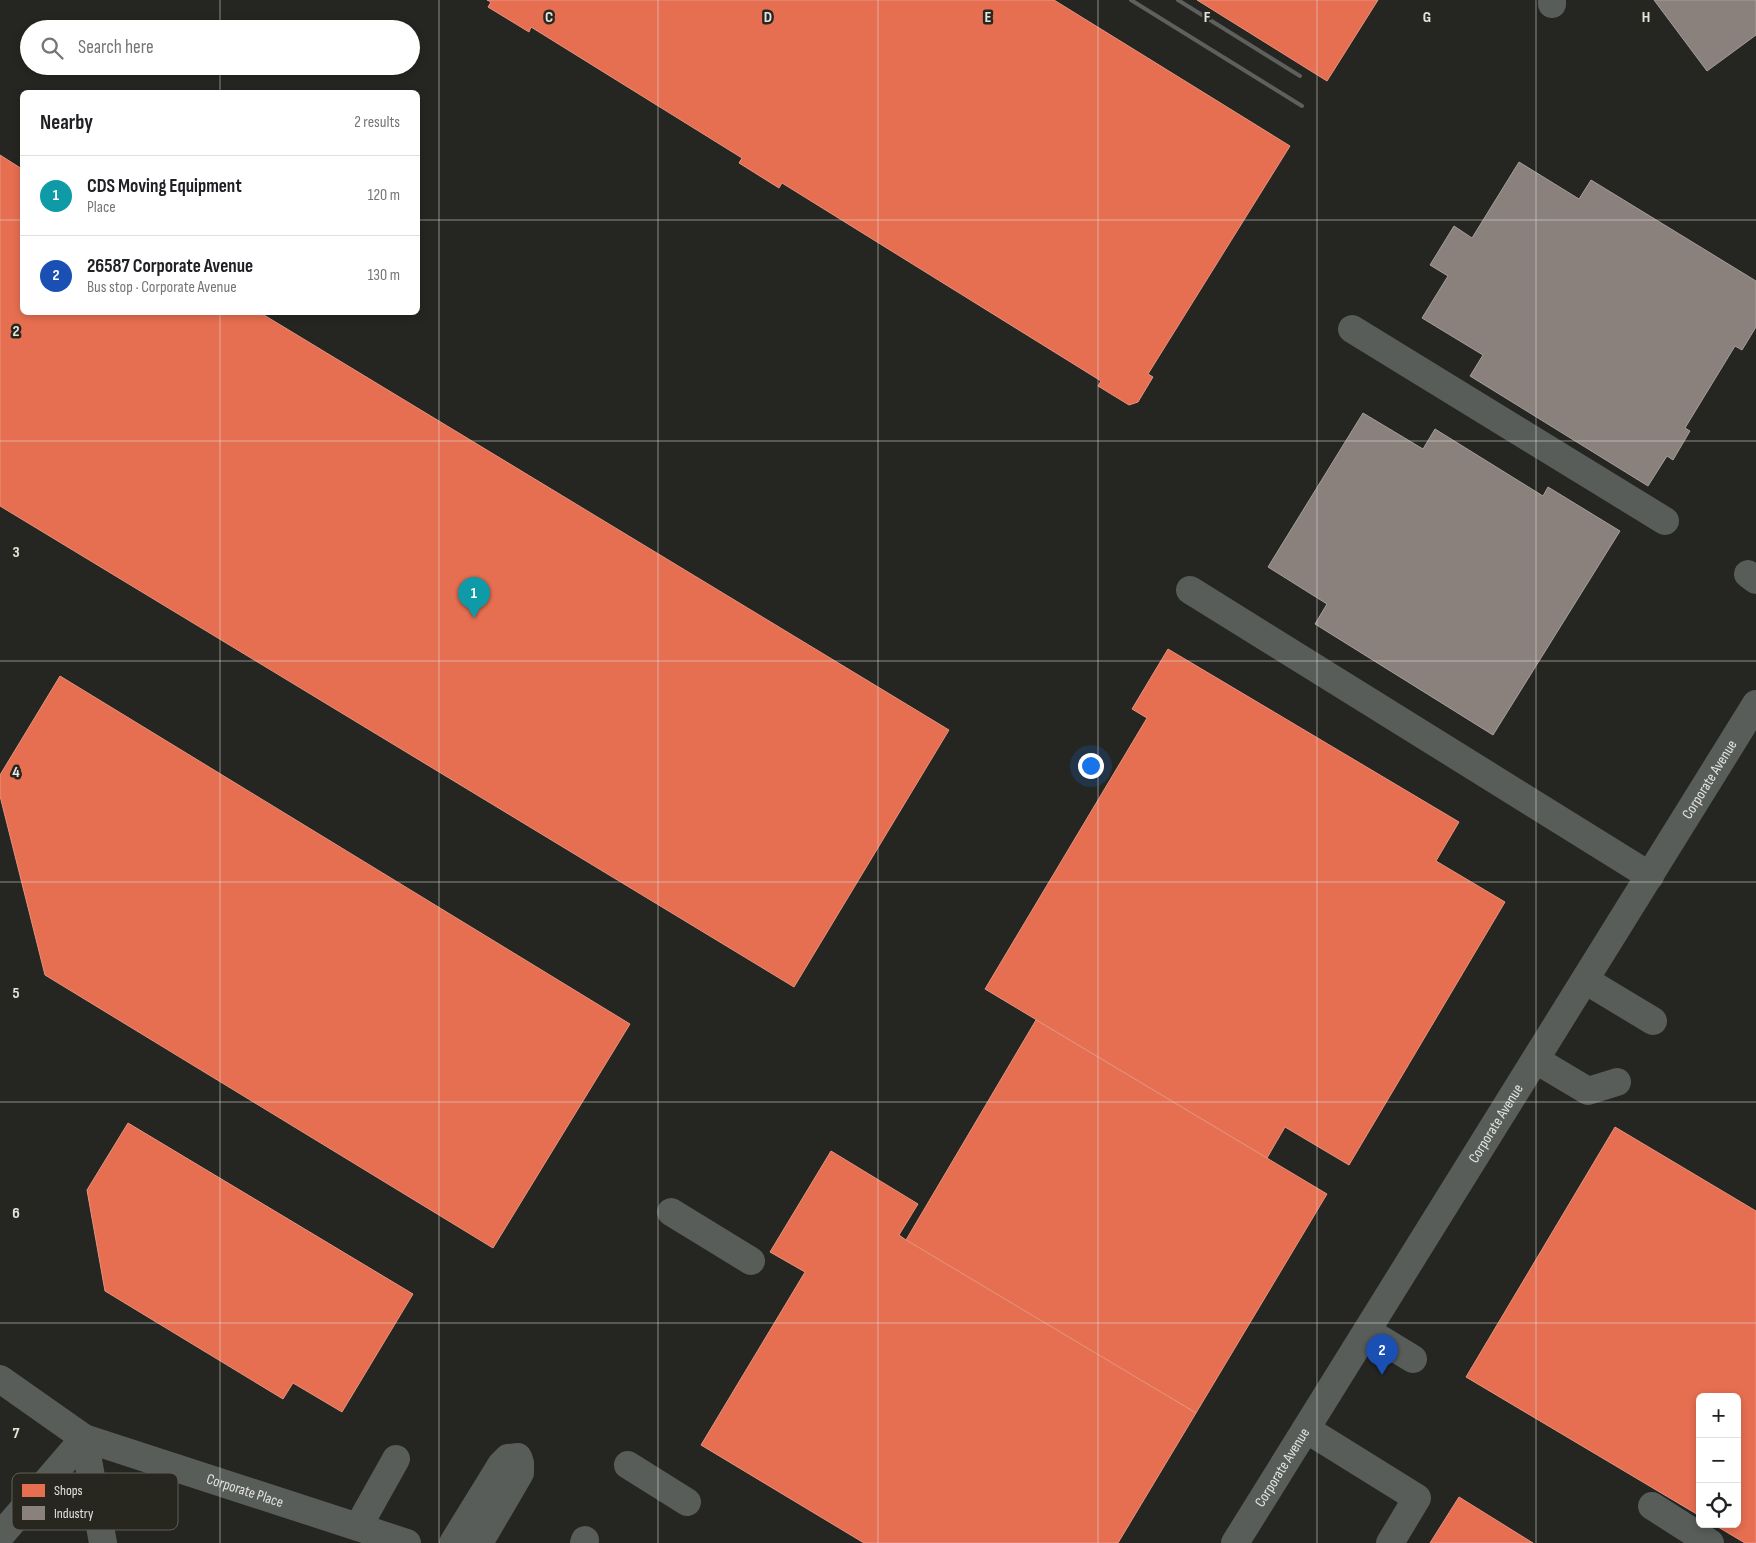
<!DOCTYPE html>
<meta charset="utf-8">
<style>
:root{--surface:#fff;--page:#f6f6f6;--text:#202124;--muted:#757577;--line:#e0e0e0;--accent:#5a5a5a}
body{margin:0;font-family:"Sofia Sans Condensed",sans-serif;background:var(--page);color:var(--text)}
.controls{position:absolute;right:15px;bottom:15px;display:grid;overflow:hidden;border-radius:8px;box-shadow:0 2px 8px #0003}
.controls button{width:45px;height:45px;display:grid;place-items:center;padding:0;border:0;border-bottom:1px solid var(--line);background:var(--surface);color:var(--text);font:25px sans-serif}
.you{position:absolute;left:1090px;top:765px;width:18px;height:18px;margin:-12px;border:4px solid #fff;border-radius:50%;background:#1a73e8;box-shadow:0 0 0 8px #1a73e833}
.badge{display:grid;place-items:center;width:32px;height:32px;border-radius:50%;background:var(--accent);color:#fff;font-size:16px;font-weight:700}
.pin{position:absolute;translate:-50% -41px;filter:drop-shadow(0 1px 2px #0008)}
.pin::after{content:'';position:absolute;top:26px;width:18px;height:15px;background:inherit;clip-path:polygon(0 0,100% 0,50% 100%)}
.list{margin:0;padding:0;list-style:none}
h2{display:flex;justify-content:space-between;align-items:center;height:65px;margin:0;padding:0 20px;font-size:21px}
h2 small{font-size:16px;font-weight:400;color:var(--muted)}
.list li{display:grid;grid-template-columns:32px 1fr auto;gap:15px;align-items:center;box-sizing:border-box;height:80px;padding:0 20px;border-top:1px solid var(--line)}
.list b{display:block;font-size:19px;white-space:nowrap}
.list p{margin:0;font-size:16px;white-space:nowrap;color:var(--muted)}
.list em{font-size:16px;font-style:normal;color:var(--muted)}
.icon{flex:none;width:28px;height:28px;fill:none;stroke:currentColor;stroke-width:2;stroke-linecap:round;stroke-linejoin:round}
.map{position:relative;flex:none;width:1756px;height:1543px;overflow:hidden}
.search{position:absolute;background:var(--surface);box-shadow:0 2px 8px #0003;left:20px;top:20px;width:400px;height:55px;display:flex;align-items:center;gap:12px;box-sizing:border-box;padding:0 18px;border-radius:28px;color:var(--muted);font-size:19px}
.panel{position:absolute;background:var(--surface);box-shadow:0 2px 8px #0003;left:20px;top:90px;width:400px;height:225px;border-radius:8px}
.map>svg:first-child{display:block}
.shops{fill:#e76f51;stroke:#e6927c}
.industry{fill:#8a817c;stroke:#a59e9a}
.lines{fill:none;stroke-linecap:round;stroke-linejoin:round}
.minor{stroke:#585d59;stroke-width:28}
.rail{stroke:#5d605c;stroke-width:4}
.grid{fill:none;stroke:#e4e3df;stroke-width:1;stroke-opacity:0.55}
.labels{text-anchor:middle;stroke-width:5;stroke-linejoin:round;paint-order:stroke}
.street-label{font-size:15px;fill:#e4e3df;stroke:#27261f}
.key{fill:#27261f;stroke:#605f59;stroke-width:1}
.key-label{font-size:14px;fill:#e4e3df}
.grid-label{font-size:16px;text-anchor:middle;font-weight:bold;fill:#e4e3df;stroke:#27261f;stroke-width:5;stroke-linejoin:round;paint-order:stroke}
</style>
<div class="map">
<svg width="1756" height="1543" viewBox="0 0 1756 1543">
<rect width="100%" height="100%" fill="#252521"/>
<g class="shops">
<path d="M 487,0 L 1054,0 L 1290,146 L 1148,374 L 1153,377 L 1138,402 L 1129,405 L 1098,386 L 1101,381 L 782,183 L 779,188 L 739,163 L 742,158 L 531,27 L 529,32 L 488,7 L 491,2 Z"/>
<path d="M 1197,0 L 1378,0 L 1327,81 Z"/>
<path d="M 0,155 L 22,169 L 22,312 L 259,312 L 949,730 L 794,987 L 0,506 Z"/>
<path d="M 1168,649 L 1459,822 L 1436,861 L 1505,902 L 1349,1165 L 1285,1127 L 1267,1158 L 985,989 L 1147,718 L 1132,709 Z"/>
<path d="M 60,676 L 630,1024 L 493,1248 L 45,975 L 0,796 L 0,775 Z"/>
<path d="M 1036,1020 L 1327,1194 L 1196,1413 L 906,1240 Z"/>
<path d="M 128,1123 L 413,1294 L 342,1412 L 293,1383 L 283,1399 L 105,1291 L 87,1190 Z"/>
<path d="M 1615,1127 L 1756,1211 L 1756,1543 L 1745,1543 L 1713,1524 L 1737,1524 L 1737,1397 L 1700,1397 L 1700,1516 L 1466,1377 Z"/>
<path d="M 831,1151 L 918,1204 L 899,1235 L 906,1240 L 1196,1413 L 1118,1543 L 864,1543 L 701,1445 L 805,1272 L 770,1252 Z"/>
<path d="M 1459,1497 L 1533,1543 L 1430,1543 Z"/>
</g>
<g class="industry">
<path d="M 1654,0 L 1756,0 L 1756,35 L 1707,71 Z"/>
<path d="M 1519,162 L 1579,199 L 1591,180 L 1756,281 L 1756,327 L 1742,350 L 1735,346 L 1685,428 L 1690,431 L 1673,460 L 1667,456 L 1648,486 L 1470,376 L 1483,355 L 1422,318 L 1448,276 L 1430,265 L 1454,226 L 1472,238 Z"/>
<path d="M 1363,413 L 1423,449 L 1435,429 L 1543,496 L 1548,487 L 1620,531 L 1493,735 L 1315,624 L 1327,604 L 1268,567 Z"/>
</g>
<g class="lines">
<g class="minor">
<path d="M 1552,4 L 1552,0"/>
<path d="M 1352,329 L 1665,521"/>
<path d="M 1748,574 L 1756,580"/>
<path d="M 1190,590 L 1650,876"/>
<path d="M 1585,980 L 1653,1021"/>
<path d="M 1536,1060 L 1588,1091 L 1617,1082"/>
<path d="M 671,1212 L 751,1261"/>
<path d="M 1367,1331 L 1413,1359"/>
<path id="s1" d="M 0,1379 L 84,1438 L 407,1543"/>
<path d="M 1306,1429 L 1417,1498 L 1390,1543"/>
<path d="M 84,1438 L 103,1543"/>
<path d="M 628,1465 L 687,1502"/>
<path d="M 1652,1506 L 1710,1543"/>
<path d="M 358,1527 L 396,1459"/>
<path d="M 0,1536 L 84,1438"/>
<path d="M 453,1543 L 501,1465 L 508,1458 L 518,1457 L 520,1463 L 520,1473 L 479,1543"/>
<path d="M 584,1543 L 585,1540"/>
<path id="s2" d="M 1235,1543 L 1756,704"/>
</g>
<g class="rail">
<path d="M 1131,0 L 1302,106"/>
<path d="M 1178,0 L 1300,76"/>
</g>
</g>
<path class="grid" d="M 220,0 L 220,29M 439,0 L 439,1543M 658,0 L 658,1543M 878,0 L 878,1543M 1098,0 L 1098,1543M 1317,0 L 1317,1543M 1536,0 L 1536,1543M 220,66 L 220,92M 0,220 L 22,220M 418,220 L 1756,220M 220,312 L 220,1543M 0,441 L 1756,441M 0,661 L 1756,661M 0,882 L 1756,882M 0,1102 L 1756,1102M 0,1323 L 1756,1323"/>
<g class="labels">
<g class="street-label">
<text dy="5" stroke="none"><textPath href="#s2" startOffset="899">Corporate Avenue</textPath></text>
<text dy="5" stroke="none"><textPath href="#s2" startOffset="494">Corporate Avenue</textPath></text>
<text dy="5" stroke="none"><textPath href="#s2" startOffset="89">Corporate Avenue</textPath></text>
<text dy="5" stroke="none"><textPath href="#s1" startOffset="272">Corporate Place</textPath></text>
</g>
</g>
<rect x="12" y="1473" width="166" height="57" rx="8" class="key"/>
<rect x="22" y="1484" width="23" height="13" fill="#e76f51"/>
<rect x="22" y="1506" width="23" height="14" fill="#8a817c"/>
<g class="key-label">
<text x="54" y="1495">Shops</text>
<text x="54" y="1518">Industry</text>
</g>
<g class="grid-label">
<text x="549" y="22">C</text>
<text x="768" y="22">D</text>
<text x="988" y="22">E</text>
<text x="1207" y="22">F</text>
<text x="1427" y="22">G</text>
<text x="1646" y="22">H</text>
<text x="16" y="336">2</text>
<text x="16" y="557">3</text>
<text x="16" y="777">4</text>
<text x="16" y="998">5</text>
<text x="16" y="1218">6</text>
<text x="16" y="1438">7</text>
</g>
</svg>
<div class="controls">
<button>+</button>
<button>−</button>
<button><svg class="icon" aria-label="locate" viewBox="0 0 24 24"><circle cx="12" cy="12" r="6"/><path d="M12 2v4M12 18v4M2 12h4M18 12h4"/></svg></button>
</div>
<div class="you"></div>
<div class="pin badge" style="left:474px;top:618px;background:#0f9aa8">1</div>
<div class="pin badge" style="left:1382px;top:1375px;background:#1a4fb4">2</div>
<div class="search"><svg class="icon" aria-label="search" viewBox="0 0 24 24"><circle cx="10" cy="10" r="6"/><path d="M15 15l6 6"/></svg>Search here</div>
<section class="panel">
<h2>Nearby<small>2 results</small></h2>
<ul class="list">
<li><span class="badge" style="background:#0f9aa8">1</span><div><b>CDS Moving Equipment</b><p>Place</p></div><em>120 m</em></li>
<li><span class="badge" style="background:#1a4fb4">2</span><div><b>26587 Corporate Avenue</b><p>Bus stop · Corporate Avenue</p></div><em>130 m</em></li>
</ul>
</section>
</div>
